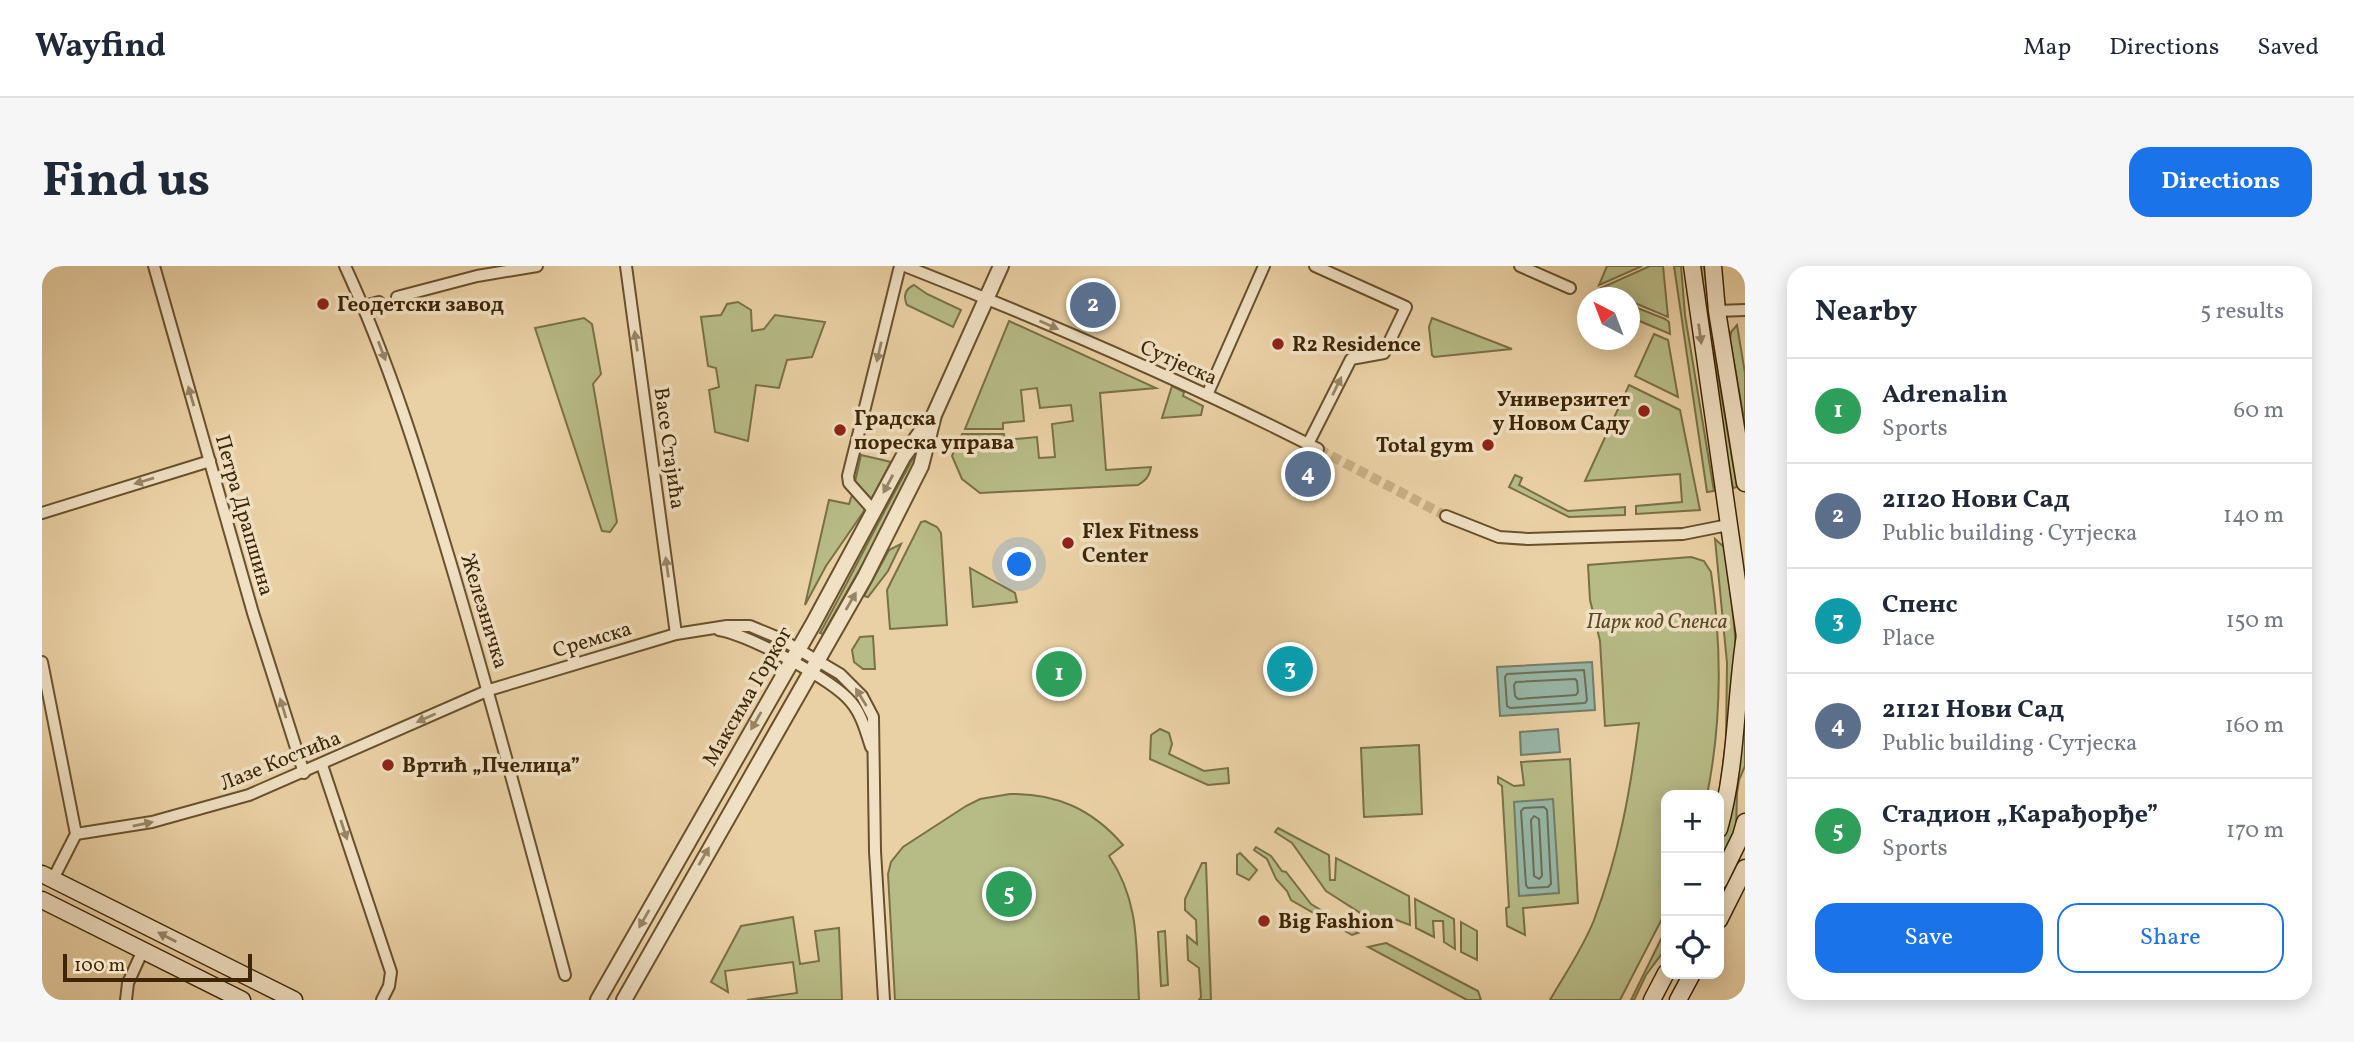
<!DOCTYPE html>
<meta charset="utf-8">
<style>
:root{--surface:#fff;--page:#f6f6f7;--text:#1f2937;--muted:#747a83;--line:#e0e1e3;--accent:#1a73e8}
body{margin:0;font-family:Vollkorn,serif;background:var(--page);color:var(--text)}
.controls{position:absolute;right:21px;bottom:21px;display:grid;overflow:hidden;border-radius:14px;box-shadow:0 4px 18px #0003}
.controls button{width:63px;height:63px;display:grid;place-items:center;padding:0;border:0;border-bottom:2px solid var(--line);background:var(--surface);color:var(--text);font:35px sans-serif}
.compass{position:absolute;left:1535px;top:21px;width:63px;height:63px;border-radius:50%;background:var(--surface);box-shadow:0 4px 18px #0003;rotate:318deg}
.scale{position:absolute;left:21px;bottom:18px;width:189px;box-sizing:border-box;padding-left:7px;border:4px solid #3e2605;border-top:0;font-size:19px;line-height:24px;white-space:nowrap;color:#3e2605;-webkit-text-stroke:5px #f1e1c4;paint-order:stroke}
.you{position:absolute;left:978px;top:299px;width:24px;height:24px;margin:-18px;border:5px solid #fff;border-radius:50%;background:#1a73e8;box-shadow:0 0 0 10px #1a73e833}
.badge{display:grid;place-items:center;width:46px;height:46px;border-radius:50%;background:var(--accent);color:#fff;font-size:23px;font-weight:700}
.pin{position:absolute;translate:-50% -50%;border:4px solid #fff;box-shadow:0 2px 7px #0006}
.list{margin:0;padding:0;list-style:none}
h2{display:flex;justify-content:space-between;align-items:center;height:91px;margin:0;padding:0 28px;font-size:30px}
h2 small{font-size:23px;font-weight:400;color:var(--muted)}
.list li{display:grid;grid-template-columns:46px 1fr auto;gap:21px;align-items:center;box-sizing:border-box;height:105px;padding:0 28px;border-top:2px solid var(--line)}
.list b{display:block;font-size:26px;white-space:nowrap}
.list p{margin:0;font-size:23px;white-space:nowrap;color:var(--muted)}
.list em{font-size:23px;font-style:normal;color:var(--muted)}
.actions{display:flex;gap:14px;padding:21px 28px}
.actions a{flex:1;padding:16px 0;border:2px solid var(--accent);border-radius:21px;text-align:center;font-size:24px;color:var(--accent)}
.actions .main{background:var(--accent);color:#fff}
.icon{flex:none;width:38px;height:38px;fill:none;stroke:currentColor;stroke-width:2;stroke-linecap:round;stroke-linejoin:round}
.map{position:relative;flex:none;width:1703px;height:734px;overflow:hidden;border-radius:21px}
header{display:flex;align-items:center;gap:42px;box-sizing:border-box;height:98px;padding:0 35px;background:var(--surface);border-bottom:2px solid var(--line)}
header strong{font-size:33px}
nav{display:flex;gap:38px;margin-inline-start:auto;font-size:24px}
.intro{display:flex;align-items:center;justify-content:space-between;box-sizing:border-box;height:168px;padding:0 42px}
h1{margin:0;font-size:49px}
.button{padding:18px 32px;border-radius:21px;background:var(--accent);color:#fff;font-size:24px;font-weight:700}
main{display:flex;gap:42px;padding:0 42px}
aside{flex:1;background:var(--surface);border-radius:21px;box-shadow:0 4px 18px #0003}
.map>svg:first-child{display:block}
.green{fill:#b7bb86;stroke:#7a7046;stroke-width:2}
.water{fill:#98b7a7;stroke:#747d66;stroke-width:2}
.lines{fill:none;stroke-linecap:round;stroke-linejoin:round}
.shore{stroke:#6b6e56;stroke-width:2}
.minor-tunnel{stroke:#c8af85;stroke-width:10;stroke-dasharray:10 5;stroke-linecap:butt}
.minor-casing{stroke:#69512d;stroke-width:14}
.tertiary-casing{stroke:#69512d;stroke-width:18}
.secondary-casing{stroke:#3e2605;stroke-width:19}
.minor{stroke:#f1e1c4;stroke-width:10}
.tertiary{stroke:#f1e1c4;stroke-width:14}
.secondary{stroke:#f1e1c4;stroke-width:16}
.oneway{fill:#988464}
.poi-dot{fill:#8f2418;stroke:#f1e1c4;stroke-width:2.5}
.labels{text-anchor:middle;stroke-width:7;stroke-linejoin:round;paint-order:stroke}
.poi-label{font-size:21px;font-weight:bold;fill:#3e2605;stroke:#f1e1c4;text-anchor:start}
.street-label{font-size:21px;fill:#3e2605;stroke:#f1e1c4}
.park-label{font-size:21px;font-style:italic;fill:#5c4b25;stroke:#f1e1c4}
</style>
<header>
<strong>Wayfind</strong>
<nav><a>Map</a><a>Directions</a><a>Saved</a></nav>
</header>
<div class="intro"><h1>Find us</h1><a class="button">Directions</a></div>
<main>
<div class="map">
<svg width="1703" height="734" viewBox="0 0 1703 734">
<rect width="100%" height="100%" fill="#ead1a5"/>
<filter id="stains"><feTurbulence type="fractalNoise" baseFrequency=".00286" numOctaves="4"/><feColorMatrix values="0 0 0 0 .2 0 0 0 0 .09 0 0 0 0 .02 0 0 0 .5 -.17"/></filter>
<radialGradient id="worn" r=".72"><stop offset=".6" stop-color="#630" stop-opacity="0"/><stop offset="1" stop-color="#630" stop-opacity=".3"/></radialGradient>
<g class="green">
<path d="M 1565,0 L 1600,0 L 1557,19 Z"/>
<path d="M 1608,0 L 1621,0 L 1626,51 L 1588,35 L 1588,32 L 1580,31 L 1559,22 Z"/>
<path d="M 1632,0 L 1639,0 L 1643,49 L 1672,225 L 1665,226 Z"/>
<path d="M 1656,0 L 1662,0 L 1675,103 L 1695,221 L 1691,222 L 1669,104 Z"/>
<path d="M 872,19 L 885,28 L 919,44 L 911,61 L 865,39 C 861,30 863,23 872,19 Z"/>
<path d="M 696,36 L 709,44 L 710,65 L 722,63 L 733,49 L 783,56 L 770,91 L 745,94 L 737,122 L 714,119 L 706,175 L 673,166 L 667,124 L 677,121 L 674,102 L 666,100 L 659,51 L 679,49 L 685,38 Z"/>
<path d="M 1588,39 L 1623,53 L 1627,56 L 1628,68 L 1588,51 Z"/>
<path d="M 542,52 L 550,58 L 559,108 L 551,118 L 575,256 L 568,266 L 560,265 L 493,62 Z"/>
<path d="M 1390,52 L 1470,83 L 1392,91 L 1390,89 L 1387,61 Z"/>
<path d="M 967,55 L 1114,122 L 1058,127 L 1064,204 L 1109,201 C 1107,211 1104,214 1096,219 L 938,227 L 920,213 L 910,190 L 920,168 L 962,168 L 963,174 L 995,171 L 997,192 L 1013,191 L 1010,158 L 1031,155 L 1029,139 L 998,142 L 995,122 L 979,124 L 982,155 L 961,157 L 961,163 L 923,163 Z"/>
<path d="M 1695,59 L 1703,107 L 1703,159 L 1688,74 L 1689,66 Z"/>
<path d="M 1612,68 L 1626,74 L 1636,131 L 1593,110 Z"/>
<path d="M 1587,119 L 1638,144 L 1658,244 L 1594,248 L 1594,240 L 1640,236 L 1638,208 L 1543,215 Z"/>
<path d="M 1130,120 L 1142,126 L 1141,130 L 1161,140 L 1159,149 L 1120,152 Z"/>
<path d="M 874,187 L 876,188 L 836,271 L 781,368 L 778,367 C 811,307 841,246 874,187 Z"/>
<path d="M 819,189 L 849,196 L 830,232 L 827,233 L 813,216 Z"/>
<path d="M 1473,209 L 1480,212 L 1477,219 L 1526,245 L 1583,241 L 1583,249 L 1527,251 L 1467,221 Z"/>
<path d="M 813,228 L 823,241 L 822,245 L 784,300 L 763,339 L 787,234 L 807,238 L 810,229 Z"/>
<path d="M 883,255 L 895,261 L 899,267 L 905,359 L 848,363 L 845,324 L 879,256 Z"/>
<path d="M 1673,273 L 1682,281 C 1690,337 1699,393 1692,449 C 1689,476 1682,503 1677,529 L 1684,475 L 1685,397 Z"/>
<path d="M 859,278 L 846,305 L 826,331 L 822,330 L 847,284 Z"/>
<path d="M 1649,291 L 1662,295 L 1669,306 C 1680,381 1680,455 1665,529 L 1624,529 L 1624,645 L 1578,734 L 1508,734 C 1523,708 1541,682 1552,654 C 1577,588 1588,527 1597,457 L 1563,460 L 1558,375 L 1548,334 L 1546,299 Z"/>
<path d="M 928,302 L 973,327 L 975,336 L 931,341 Z"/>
<path d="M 831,370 L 833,403 L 821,403 L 812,396 L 810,384 L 818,371 Z"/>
<path d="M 1703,430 L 1703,500 L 1697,514 L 1695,527 L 1694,565 L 1677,602 C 1677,575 1687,549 1692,522 C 1698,491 1701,461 1703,430 Z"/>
<path d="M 1118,463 L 1127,467 L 1130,478 L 1127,488 L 1162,505 L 1186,502 L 1187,517 L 1166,519 L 1108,493 L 1109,469 Z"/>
<path d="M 1377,479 L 1380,548 L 1322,551 L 1319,482 Z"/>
<path d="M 1528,493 L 1536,637 L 1481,642 L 1483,669 L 1465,660 L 1464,642 L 1467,641 L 1460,520 L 1456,517 L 1456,511 L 1472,520 L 1482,519 L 1479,496 Z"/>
<path d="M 968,528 C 1015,527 1051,544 1081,579 L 1067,590 C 1098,636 1094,680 1097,734 L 853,734 L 846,608 L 849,596 L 861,581 L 924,540 L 938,533 Z"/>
<path d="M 1236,562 L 1287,589 L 1288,614 L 1293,614 L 1294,592 L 1367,630 L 1368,659 L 1344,650 L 1333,651 L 1320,648 L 1284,625 L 1250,577 L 1233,566 Z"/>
<path d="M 1214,581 L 1229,590 L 1240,605 L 1244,606 L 1269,638 L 1316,667 L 1310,669 L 1249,634 L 1245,625 L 1234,613 L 1225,593 L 1212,584 Z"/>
<path d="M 1198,587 L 1215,604 L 1207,614 L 1195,608 L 1195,589 Z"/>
<path d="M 1160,597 L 1164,597 L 1169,734 L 1157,734 L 1159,731 L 1157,702 L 1146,694 L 1145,670 L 1155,678 L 1154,654 L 1143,644 L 1143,633 Z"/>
<path d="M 1373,633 L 1412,653 L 1413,683 L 1402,676 L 1401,655 L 1391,655 L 1392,671 L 1374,662 Z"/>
<path d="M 751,651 L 758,698 L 777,695 L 773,665 L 797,662 L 800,734 L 705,734 L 755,727 L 751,696 L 683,705 L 686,726 L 669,716 L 699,660 Z"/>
<path d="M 1419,656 L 1435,665 L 1435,694 L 1419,686 Z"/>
<path d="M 1624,663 L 1624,682 L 1604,709 L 1592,734 L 1589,734 Z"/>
<path d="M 1123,665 L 1126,719 L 1119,720 L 1116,666 Z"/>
<path d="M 1344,677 L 1436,725 L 1439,734 L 1425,734 L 1326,681 Z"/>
</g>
<g class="water">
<path d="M 1550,396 L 1553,444 L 1458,450 L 1455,401 Z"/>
<path d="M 1516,463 L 1518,486 L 1479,489 L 1478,466 Z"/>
<path d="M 1511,533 L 1517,627 L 1477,630 L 1472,536 Z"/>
</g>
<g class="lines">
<g class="shore">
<path d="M 1542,404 L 1545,434 L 1543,437 L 1468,442 L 1465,440 L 1463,411 L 1465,408 Z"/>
<path d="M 1533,413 L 1535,415 L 1536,426 L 1534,429 L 1476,433 L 1473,430 L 1472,419 L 1474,416 Z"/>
<path d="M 1502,541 L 1505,544 L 1509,618 L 1506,621 L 1486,622 L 1484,619 L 1479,545 L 1482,542 Z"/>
<path d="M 1492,550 L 1497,553 L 1500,610 L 1497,613 L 1492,610 L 1489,554 Z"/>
</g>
<path class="minor-tunnel" d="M 1276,183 L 1404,250"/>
<defs>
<g id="minor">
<path d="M 112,0 L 211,347 L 262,507"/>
<path d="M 303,0 C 347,95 378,195 408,295 C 449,432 486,571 523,709"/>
<path d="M 584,0 L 634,368"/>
<path d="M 863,0 C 1003,55 1142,115 1276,183"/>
<path d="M 1478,0 L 1528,22"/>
<path d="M 355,31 L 435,10 L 495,0"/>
<path d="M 322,40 L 337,36"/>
<path d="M 1675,45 L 1703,44"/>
<path d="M 1165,129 L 1222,0"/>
<path d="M 1266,178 L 1309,93 L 1342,87 L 1364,41 L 1273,0"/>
<path d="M 832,245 L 807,217 L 806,210 L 858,0"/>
<path d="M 0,247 L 168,195"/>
<path d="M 1404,250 L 1457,271 L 1486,273 L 1641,268 L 1686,259"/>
<path d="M 677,364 C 707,369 791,414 809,436 C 820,449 824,466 829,481"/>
<path d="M 0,396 L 34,568 L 11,613"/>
<path d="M 280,499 L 349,706 L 347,720 L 340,734"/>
<path d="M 34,568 L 110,556 L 207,529 L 447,424 L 634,368 L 685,360 L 708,360 L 737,372 L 798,408 L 820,430 L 831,451 L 833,585 L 842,734"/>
<path d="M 84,734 L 86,717 L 101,684"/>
</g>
<g id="tertiary">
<path d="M 556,734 L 771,358 L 861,191 L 887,155"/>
<path d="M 582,734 L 823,311 L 879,200 L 892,149 L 959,0"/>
</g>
<g id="secondary">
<path d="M 1650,0 L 1703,371"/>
<path d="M 1671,0 L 1675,45 L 1703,217"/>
<path d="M 1677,563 C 1695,499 1693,434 1703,369"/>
<path d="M 0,608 L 252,734"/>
<path d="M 1677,615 L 1699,570 L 1703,556"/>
<path d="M 0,634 L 200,734"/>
<path d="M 1677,654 L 1703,602"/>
<path d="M 1610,734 L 1624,707"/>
<path d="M 1636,734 L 1650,708"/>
</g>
</defs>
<use href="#minor" class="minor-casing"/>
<use href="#tertiary" class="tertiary-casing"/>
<use href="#secondary" class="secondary-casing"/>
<use href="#minor" class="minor"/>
<use href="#tertiary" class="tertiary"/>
<use href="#secondary" class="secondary"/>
</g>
<defs><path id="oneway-solid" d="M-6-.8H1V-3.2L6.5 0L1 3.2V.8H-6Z" transform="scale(1.75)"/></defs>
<g class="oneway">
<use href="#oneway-solid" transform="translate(1007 59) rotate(24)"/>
<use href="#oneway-solid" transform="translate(1658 68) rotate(82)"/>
<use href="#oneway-solid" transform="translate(594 75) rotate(-98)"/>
<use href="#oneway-solid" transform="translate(340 85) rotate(69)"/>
<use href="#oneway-solid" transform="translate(837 86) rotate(103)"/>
<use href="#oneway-solid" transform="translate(1295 120) rotate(-64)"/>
<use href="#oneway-solid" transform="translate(149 130) rotate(-106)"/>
<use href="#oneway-solid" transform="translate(102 215) rotate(163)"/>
<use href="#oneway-solid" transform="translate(846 218) rotate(118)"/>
<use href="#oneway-solid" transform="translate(625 301) rotate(-98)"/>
<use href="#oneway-solid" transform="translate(809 335) rotate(-60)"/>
<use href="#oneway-solid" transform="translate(819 431) rotate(-122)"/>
<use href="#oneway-solid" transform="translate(241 442) rotate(-107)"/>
<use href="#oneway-solid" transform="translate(384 452) rotate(156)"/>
<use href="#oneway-solid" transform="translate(714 455) rotate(120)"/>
<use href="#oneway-solid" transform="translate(101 558) rotate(-11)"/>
<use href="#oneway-solid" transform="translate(302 564) rotate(72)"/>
<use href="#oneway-solid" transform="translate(662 590) rotate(-60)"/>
<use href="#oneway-solid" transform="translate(602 653) rotate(120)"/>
<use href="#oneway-solid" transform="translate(125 671) rotate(-153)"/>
</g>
<g class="poi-dot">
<circle cx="281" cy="38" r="7"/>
<circle cx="1236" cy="78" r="7"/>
<circle cx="1602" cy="145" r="7"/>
<circle cx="798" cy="164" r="7"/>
<circle cx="1446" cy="179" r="7"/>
<circle cx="1026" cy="277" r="7"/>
<circle cx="346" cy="499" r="7"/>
<circle cx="1222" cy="655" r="7"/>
</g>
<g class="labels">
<g class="poi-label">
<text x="295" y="45">Геодетски завод</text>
<text x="1250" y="85">R2 Residence</text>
<text x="1588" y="140" text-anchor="end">Универзитет<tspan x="1588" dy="24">у Новом Саду</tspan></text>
<text x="812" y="159">Градска<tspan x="812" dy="24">пореска управа</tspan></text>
<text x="1432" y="186" text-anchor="end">Total gym</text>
<text x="1040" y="272">Flex Fitness<tspan x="1040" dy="24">Center</tspan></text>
<text x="360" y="506">Вртић „Пчелица”</text>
<text x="1236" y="662">Big Fashion</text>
</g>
<g class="street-label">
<text transform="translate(1137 96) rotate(24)" y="7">Сутјеска</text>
<text transform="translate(628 182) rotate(82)" y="7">Васе Стајића</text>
<text transform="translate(203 249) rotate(74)" y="7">Петра Драпшина</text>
<text transform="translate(443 345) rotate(73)" y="7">Железничка</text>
<text transform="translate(550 373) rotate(-17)" y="7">Сремска</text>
<text transform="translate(705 430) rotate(-60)" y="7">Максима Горког</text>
<text transform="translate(238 494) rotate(-22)" y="7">Лазе Костића</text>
</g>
<g class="park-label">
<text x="1615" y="362">Парк код Спенса</text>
</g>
</g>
<rect width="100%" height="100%" filter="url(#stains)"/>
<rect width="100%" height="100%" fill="url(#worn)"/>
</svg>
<div class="controls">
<button>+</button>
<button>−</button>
<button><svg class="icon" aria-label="locate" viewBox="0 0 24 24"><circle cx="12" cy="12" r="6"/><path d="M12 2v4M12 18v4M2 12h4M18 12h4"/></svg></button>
</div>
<svg class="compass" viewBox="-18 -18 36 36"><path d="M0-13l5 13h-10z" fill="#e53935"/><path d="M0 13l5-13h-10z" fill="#747a83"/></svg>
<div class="scale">100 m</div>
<div class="you"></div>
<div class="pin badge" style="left:1017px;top:408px;background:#2e9e5b">1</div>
<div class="pin badge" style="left:1051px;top:39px;background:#5c6f8a">2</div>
<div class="pin badge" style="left:1248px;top:403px;background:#0f9aa8">3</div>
<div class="pin badge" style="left:1266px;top:208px;background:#5c6f8a">4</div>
<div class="pin badge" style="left:967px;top:628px;background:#2e9e5b">5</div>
</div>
<aside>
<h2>Nearby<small>5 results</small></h2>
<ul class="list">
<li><span class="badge" style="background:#2e9e5b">1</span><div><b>Adrenalin</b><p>Sports</p></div><em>60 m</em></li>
<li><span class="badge" style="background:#5c6f8a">2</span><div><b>21120 Нови Сад</b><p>Public building · Сутјеска</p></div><em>140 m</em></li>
<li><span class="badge" style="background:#0f9aa8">3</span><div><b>Спенс</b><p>Place</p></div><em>150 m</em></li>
<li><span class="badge" style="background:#5c6f8a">4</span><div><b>21121 Нови Сад</b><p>Public building · Сутјеска</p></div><em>160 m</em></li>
<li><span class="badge" style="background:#2e9e5b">5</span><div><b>Стадион „Карађорђе”</b><p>Sports</p></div><em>170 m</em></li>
</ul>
<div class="actions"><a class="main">Save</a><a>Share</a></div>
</aside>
</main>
